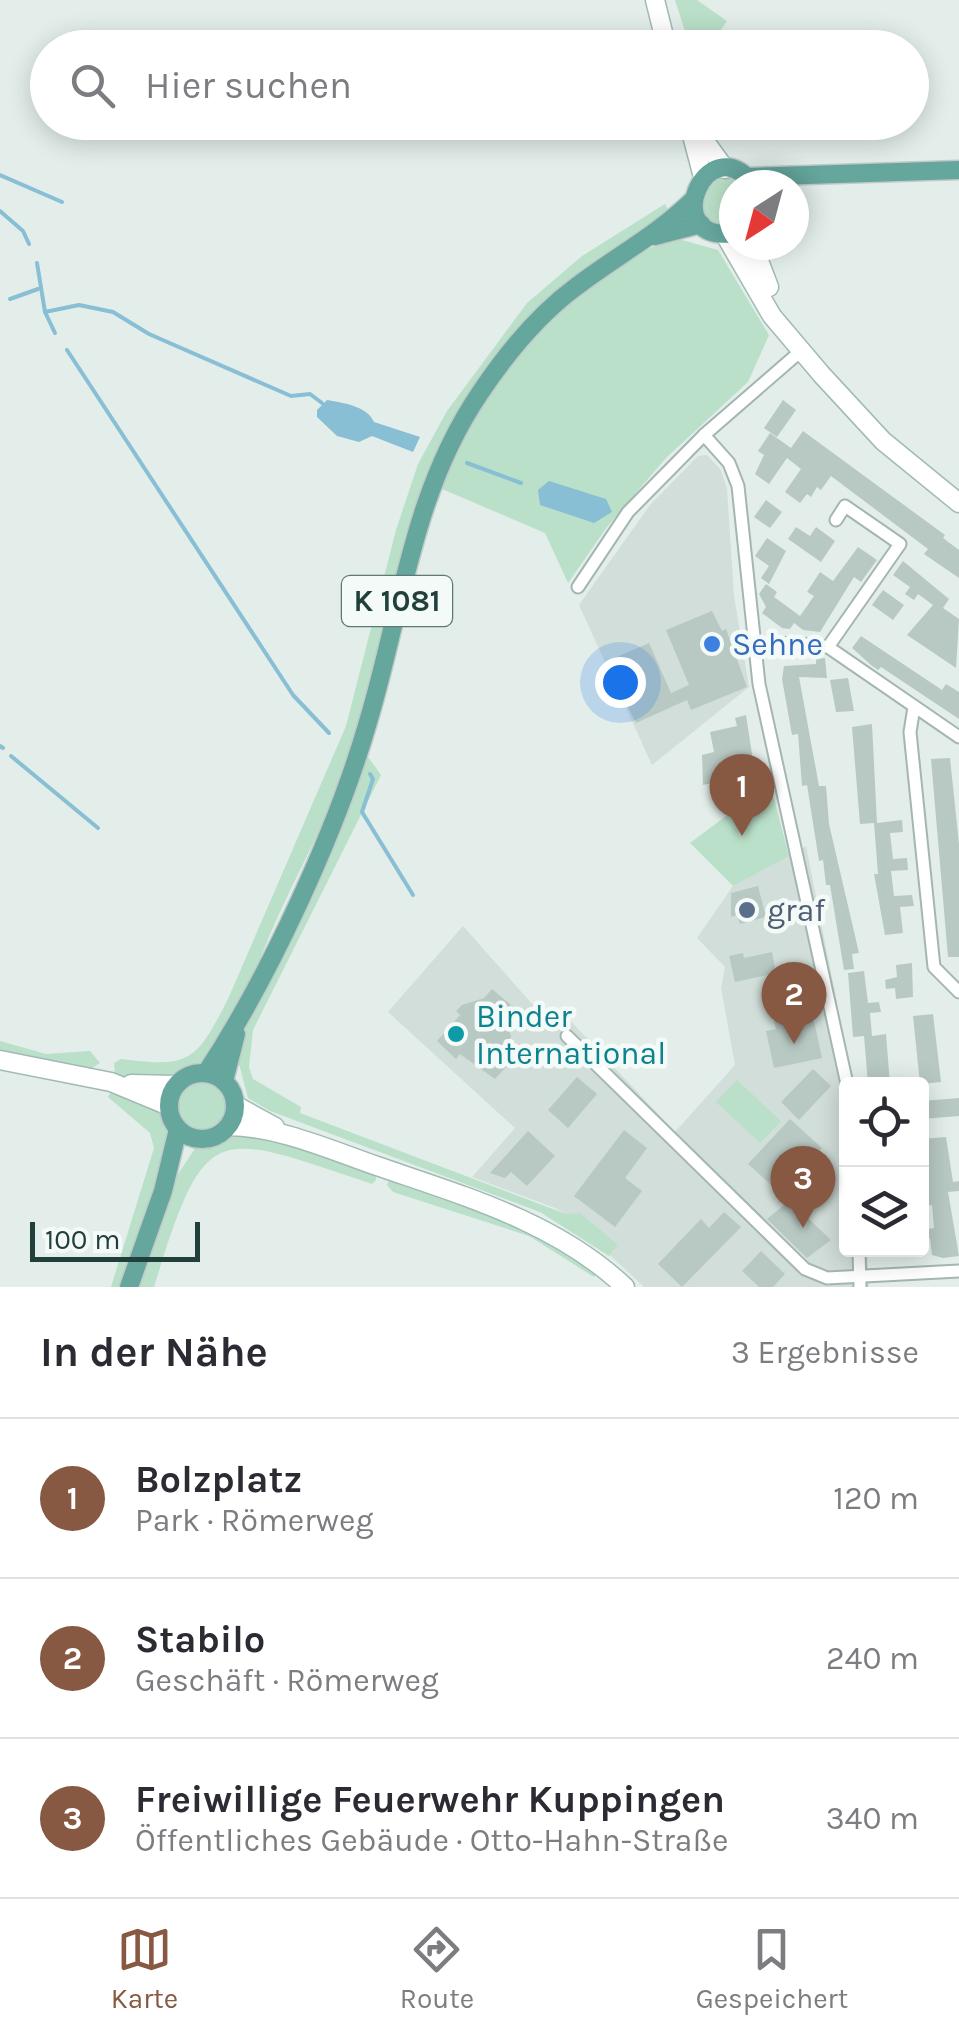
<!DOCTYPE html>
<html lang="de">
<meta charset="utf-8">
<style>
:root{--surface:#fff;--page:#f2f2f3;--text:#2b2b33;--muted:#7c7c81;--line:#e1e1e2;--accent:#885942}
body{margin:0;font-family:Karla,sans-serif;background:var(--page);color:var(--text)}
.controls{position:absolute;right:30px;bottom:30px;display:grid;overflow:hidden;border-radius:10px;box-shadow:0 5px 25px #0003}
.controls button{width:90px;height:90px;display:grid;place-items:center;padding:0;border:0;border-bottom:2px solid var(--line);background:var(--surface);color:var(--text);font:50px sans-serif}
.compass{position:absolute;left:719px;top:170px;width:90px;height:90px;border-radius:50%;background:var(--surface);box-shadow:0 5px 25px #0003;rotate:216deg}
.scale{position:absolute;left:30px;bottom:25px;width:170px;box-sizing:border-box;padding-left:10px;border:5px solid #21403c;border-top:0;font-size:28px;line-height:35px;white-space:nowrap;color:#21403c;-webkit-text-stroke:8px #f4faf7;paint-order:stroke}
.you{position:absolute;left:620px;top:682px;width:35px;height:35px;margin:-25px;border:8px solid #fff;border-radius:50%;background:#1a73e8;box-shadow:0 0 0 15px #1a73e833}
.badge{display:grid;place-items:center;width:65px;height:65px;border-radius:50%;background:var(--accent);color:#fff;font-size:32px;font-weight:700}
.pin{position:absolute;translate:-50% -82px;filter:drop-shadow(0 2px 5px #0008)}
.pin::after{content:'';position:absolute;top:52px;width:35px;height:30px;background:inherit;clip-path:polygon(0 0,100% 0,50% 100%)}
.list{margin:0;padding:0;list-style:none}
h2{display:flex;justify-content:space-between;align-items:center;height:130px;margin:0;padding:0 40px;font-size:42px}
h2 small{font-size:32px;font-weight:400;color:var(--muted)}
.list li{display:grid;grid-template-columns:65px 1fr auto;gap:30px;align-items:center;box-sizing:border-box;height:160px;padding:0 40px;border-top:2px solid var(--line)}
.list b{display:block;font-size:38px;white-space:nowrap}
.list p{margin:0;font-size:32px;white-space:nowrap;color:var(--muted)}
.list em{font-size:32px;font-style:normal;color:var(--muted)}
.icon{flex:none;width:55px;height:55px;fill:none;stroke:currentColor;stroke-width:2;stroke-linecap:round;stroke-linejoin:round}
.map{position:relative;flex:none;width:959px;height:1287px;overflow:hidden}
.search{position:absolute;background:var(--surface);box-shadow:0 5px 25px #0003;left:30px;right:30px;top:30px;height:110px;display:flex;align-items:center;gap:25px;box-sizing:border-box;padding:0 35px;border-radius:55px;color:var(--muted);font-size:38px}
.sheet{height:610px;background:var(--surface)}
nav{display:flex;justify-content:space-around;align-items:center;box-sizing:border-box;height:140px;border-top:2px solid var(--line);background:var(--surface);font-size:28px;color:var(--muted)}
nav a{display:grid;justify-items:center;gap:5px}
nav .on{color:var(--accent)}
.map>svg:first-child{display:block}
.built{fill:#d1ded9}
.green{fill:#bae0c9}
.water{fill:#88bfd5}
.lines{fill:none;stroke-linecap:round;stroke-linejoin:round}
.stream{stroke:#88bfd5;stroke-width:4}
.building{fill:#b8c9c4}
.street-casing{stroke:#a5b6b2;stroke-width:15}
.secondary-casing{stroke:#a0bab4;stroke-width:21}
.primary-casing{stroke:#c1cac8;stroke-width:21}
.street{stroke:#fff;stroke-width:11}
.secondary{stroke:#fff;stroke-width:18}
.primary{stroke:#65a69d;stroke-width:18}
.shop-dot{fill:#3f7fe0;stroke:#f4faf7;stroke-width:4}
.service-dot{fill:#5c6f8a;stroke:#f4faf7;stroke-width:4}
.culture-dot{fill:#0f9aa8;stroke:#f4faf7;stroke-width:4}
.labels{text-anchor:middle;stroke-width:9;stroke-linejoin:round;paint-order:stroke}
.shield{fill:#f4faf7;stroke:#607874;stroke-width:2.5}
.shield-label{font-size:30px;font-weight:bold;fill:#21403c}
.shop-label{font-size:32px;fill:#366cbe;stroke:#f4faf7;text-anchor:start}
.service-label{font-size:32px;fill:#4e5e75;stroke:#f4faf7;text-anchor:start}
.culture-label{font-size:32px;fill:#0d838f;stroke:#f4faf7;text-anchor:start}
</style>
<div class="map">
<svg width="959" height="1287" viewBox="0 0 959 1287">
<rect width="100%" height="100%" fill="#e3eeea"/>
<g class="built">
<path d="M 707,455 L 721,470 L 727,489 L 734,596 L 749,687 L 652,765 L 579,605 L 650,505 L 698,456 Z"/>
<path d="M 806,846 L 853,1084 L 846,1084 L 846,1250 L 867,1250 L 869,1287 L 644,1287 L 610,1255 L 617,1245 L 555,1208 L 472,1177 L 515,1128 L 388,1012 L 463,926 L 549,1023 L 564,1014 L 675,1132 L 735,1065 L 721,988 L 725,967 L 697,938 L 733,886 Z"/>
</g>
<g class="green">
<path d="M 675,0 L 697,0 L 727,21 L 709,47 L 690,47 Z"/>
<path d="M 724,173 L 748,185 L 734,185 L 734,227 L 711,224 L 699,209 L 703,185 Z"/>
<path d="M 665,204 L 669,212 C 588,266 512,320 462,407 C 402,510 391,626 357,738 C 336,805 299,868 271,932 C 258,963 230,1039 208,1061 C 182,1086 146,1082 115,1076 L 114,1063 L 121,1059 C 191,1068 196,1061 228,999 L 346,726 L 396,530 L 418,464 L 447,411 L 527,303 L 582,256 Z"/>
<path d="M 679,235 L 682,240 L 718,250 L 769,335 L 748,382 L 666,458 L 607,527 L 568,583 L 545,533 L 442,489 C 480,383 573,277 679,235 Z"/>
<path d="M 366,754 L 381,775 L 253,1030 L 249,1067 L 253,1079 L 301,1107 L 300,1113 L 566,1214 L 580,1213 L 618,1245 L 609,1256 L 540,1212 L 270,1111 L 248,1098 L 239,1064 L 234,1062 L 237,1048 Z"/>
<path d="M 770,783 L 789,856 L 733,886 L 690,843 Z"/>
<path d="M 0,1041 L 46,1054 L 90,1051 L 100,1063 L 89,1070 L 0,1054 Z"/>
<circle cx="202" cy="1106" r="27"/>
<path d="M 737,1080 L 781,1121 L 760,1143 L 716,1102 Z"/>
<path d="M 113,1089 C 128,1095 152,1101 162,1114 C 184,1142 129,1250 121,1287 L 111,1287 L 154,1148 L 150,1133 L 108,1097 Z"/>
<path d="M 234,1132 L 271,1135 L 376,1175 L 376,1180 L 372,1184 C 213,1131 206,1118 154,1287 L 136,1287 L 178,1174 L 196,1147 Z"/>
<path d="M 390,1178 L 534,1231 L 597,1272 L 594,1277 L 529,1236 L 393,1192 L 387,1185 Z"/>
</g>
<g class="water">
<path d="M 327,400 C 344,403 367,406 374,422 L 420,437 L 413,452 L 372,436 L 359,442 L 337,436 L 317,417 L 317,410 Z"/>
<path d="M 549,481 L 606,499 L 612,512 L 594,523 L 540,505 L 538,490 Z"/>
</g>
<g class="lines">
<g class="stream">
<path d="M 0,175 L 62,202"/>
<path d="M 0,211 L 23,231 L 29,244"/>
<path d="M 37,263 L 45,312 L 79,305 L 113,312 L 149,334 L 291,396 L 310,394 L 322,403"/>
<path d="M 10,299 L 38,289"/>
<path d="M 45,312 L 55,333"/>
<path d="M 67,350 L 293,695 L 329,733"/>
<path d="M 467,463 L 521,483"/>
<path d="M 0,746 L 3,748"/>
<path d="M 11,756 L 98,828"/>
<path d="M 370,774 L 373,779 L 362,812 L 413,895"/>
</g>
</g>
<g class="building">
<path d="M 783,400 L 796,410 L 777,437 L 764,428 Z"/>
<path d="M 803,431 L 945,535 L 943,538 L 959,550 L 959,578 L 924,554 L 928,549 L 831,476 L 821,490 L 817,487 L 811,497 L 807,494 L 800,503 L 785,492 L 801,469 L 787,458 L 769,484 L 755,474 L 764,455 L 758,451 L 770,433 L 791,448 Z"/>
<path d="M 766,500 L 782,512 L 770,528 L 754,517 Z"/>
<path d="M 796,527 L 810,536 L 816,527 L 835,541 L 821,562 L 788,539 Z"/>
<path d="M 767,538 L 786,551 L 769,584 L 761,578 L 769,566 L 755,556 Z"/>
<path d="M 858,547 L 877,560 L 861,582 L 854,577 L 820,632 L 803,630 L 794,623 L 790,629 L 782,628 L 762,613 L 766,607 L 759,594 L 766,584 L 777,592 L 774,597 L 800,616 L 814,596 L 807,592 L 820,572 L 833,581 Z"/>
<path d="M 903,561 L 949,599 L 943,608 L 959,619 L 956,668 L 907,635 L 933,605 L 918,594 L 914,600 L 905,594 L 910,587 L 893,575 Z"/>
<path d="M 883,590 L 904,605 L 893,620 L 872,605 Z"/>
<path d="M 712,611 L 722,631 L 726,629 L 747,687 L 691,710 L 687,700 L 636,723 L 627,705 L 632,702 L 612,659 L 649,643 L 671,693 L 689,685 L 666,630 Z"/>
<path d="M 861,636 L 942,690 L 946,684 L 959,692 L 959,719 L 881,667 L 878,670 L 871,665 L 852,648 Z"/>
<path d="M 825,658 L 827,678 L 799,677 L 819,786 L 826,786 L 829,824 L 859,953 L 852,954 L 854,969 L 844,970 L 830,885 L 826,885 L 823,860 L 819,861 L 807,785 L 802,786 L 798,734 L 792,735 L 782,679 L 784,666 L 816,664 L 816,659 Z"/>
<path d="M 848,678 L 854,711 L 836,712 L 830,680 Z"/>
<path d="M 746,715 L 755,774 L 703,785 L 702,755 L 714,752 L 710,732 L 737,726 L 735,718 Z"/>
<path d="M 872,724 L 877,823 L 902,820 L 903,832 L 890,833 L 893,859 L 907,858 L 908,870 L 891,871 L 894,896 L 912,895 L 914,906 L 900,907 L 903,933 L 885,935 L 874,874 L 878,874 L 874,823 L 860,824 L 852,727 Z"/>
<path d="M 950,758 L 959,844 L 959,957 L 948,957 L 931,759 Z"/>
<path d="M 758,886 L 766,917 L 740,924 L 737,915 L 731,917 L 731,893 Z"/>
<path d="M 772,952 L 776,973 L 735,982 L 729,956 L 743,953 L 744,958 Z"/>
<path d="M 912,963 L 913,997 L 896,999 L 895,988 L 886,989 L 885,980 L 897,977 L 896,965 Z"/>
<path d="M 864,971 L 868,1003 L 879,1002 L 881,1012 L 870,1013 L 872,1036 L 886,1034 L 890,1084 L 868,1084 L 864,1036 L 853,1037 L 848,973 Z"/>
<path d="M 492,989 L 511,1005 L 503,1015 L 511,1036 L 504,1056 L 511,1062 L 495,1079 L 460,1054 L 456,1059 L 437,1041 L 460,1015 L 456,1011 L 462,1005 L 484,998 Z"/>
<path d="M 799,990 L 807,1022 L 814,1021 L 822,1058 L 774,1068 L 766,1031 L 776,1029 L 768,994 Z"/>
<path d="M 933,1014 L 941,1082 L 920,1084 L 913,1016 Z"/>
<path d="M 813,1069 L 831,1086 L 799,1120 L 781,1102 Z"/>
<path d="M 577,1077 L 597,1094 L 568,1128 L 548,1110 Z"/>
<path d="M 959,1098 L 959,1116 L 922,1119 L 922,1101 Z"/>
<path d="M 790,1119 L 822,1148 L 811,1159 L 821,1168 L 791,1202 L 831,1240 L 807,1258 L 767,1219 L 789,1201 L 748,1164 Z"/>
<path d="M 624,1130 L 647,1148 L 625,1178 L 642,1191 L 615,1227 L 574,1196 Z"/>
<path d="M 528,1131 L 555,1156 L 527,1186 L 511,1172 L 505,1178 L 490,1173 Z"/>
<path d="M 946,1137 L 953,1182 L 959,1181 L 959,1191 L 948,1192 L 959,1256 L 943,1258 L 932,1255 L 930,1238 L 925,1239 L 924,1230 L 934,1228 L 932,1205 L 922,1206 L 922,1139 Z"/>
<path d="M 724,1212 L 741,1227 L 682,1287 L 658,1264 L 701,1219 L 709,1228 Z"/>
<path d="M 761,1251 L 785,1274 L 773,1287 L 759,1287 L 742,1271 Z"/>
</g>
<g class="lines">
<defs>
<g id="street">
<path d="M 802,350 L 704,435 L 729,463 L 738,486 L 759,684 L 847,1084"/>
<path d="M 578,587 L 628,512 L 704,435"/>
<path d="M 754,647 L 791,643 L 828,647 L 959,737"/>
<path d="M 828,647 L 900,544 L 845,506 L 836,520"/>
<path d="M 914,707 L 910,732 L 934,967 L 959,992"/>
<path d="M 567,1036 L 805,1269 L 827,1278 L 959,1271"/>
<path d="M 859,1250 L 860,1287"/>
</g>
<g id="secondary">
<path d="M 655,0 L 667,48"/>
<path d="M 691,122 L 725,169"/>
<path d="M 690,128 L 703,177"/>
<path d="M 725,235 L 772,316 L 822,375 L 883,441 L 959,503"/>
<path d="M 753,245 L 769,287"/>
<path d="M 0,1060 L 111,1082 L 169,1106"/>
<path d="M 131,1084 L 176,1085"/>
<path d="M 235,1105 L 275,1127"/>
<path d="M 228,1126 C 280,1127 328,1149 377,1166 C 464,1196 556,1222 625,1287"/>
</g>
<g id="primary">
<path d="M 747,177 L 959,170"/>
<path d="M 734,233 C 657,244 706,123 754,185"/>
<path d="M 655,236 L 701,224"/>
<path d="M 206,1073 C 269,977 336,833 368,722 C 402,609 412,493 480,393 C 506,354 539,314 577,286 C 615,257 658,234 693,200"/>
<circle cx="202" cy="1106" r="33"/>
<path d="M 224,1081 L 236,1034"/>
<path d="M 129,1287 L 163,1191 L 178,1129"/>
</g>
</defs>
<use href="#street" class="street-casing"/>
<use href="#secondary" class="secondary-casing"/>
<use href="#primary" class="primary-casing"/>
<use href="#street" class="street"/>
<use href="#secondary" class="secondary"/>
<use href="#primary" class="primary"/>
</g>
<circle class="shop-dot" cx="712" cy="644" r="10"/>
<circle class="service-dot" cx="747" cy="910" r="10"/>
<circle class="culture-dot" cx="456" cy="1034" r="10"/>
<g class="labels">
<rect class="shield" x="342" y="576" width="110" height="50" rx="8"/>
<g class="shield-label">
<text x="397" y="611">K 1081</text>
</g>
<g class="shop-label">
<text x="732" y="655">Sehne</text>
</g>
<g class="service-label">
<text x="767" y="921">graf</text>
</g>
<g class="culture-label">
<text x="476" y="1027">Binder<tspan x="476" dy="37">International</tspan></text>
</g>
</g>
</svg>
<div class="controls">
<button><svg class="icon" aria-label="locate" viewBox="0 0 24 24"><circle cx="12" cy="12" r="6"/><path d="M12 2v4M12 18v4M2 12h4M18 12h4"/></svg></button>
<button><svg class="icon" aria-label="layers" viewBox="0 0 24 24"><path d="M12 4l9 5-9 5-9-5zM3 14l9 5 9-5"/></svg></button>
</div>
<svg class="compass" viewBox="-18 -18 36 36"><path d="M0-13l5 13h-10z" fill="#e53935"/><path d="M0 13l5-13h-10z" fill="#7c7c81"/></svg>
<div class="scale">100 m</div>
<div class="you"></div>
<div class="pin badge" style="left:742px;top:836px">1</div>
<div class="pin badge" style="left:794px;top:1044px">2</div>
<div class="pin badge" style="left:803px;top:1228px">3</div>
<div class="search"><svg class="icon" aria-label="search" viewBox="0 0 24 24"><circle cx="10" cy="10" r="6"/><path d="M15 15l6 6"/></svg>Hier suchen</div>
</div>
<section class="sheet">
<h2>In der Nähe<small>3 Ergebnisse</small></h2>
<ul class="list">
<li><span class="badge">1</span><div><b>Bolzplatz</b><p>Park · Römerweg</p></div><em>120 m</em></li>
<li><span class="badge">2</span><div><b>Stabilo</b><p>Geschäft · Römerweg</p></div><em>240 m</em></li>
<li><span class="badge">3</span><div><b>Freiwillige Feuerwehr Kuppingen</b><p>Öffentliches Gebäude · Otto-Hahn-Straße</p></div><em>340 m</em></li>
</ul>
</section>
<nav>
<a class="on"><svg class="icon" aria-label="map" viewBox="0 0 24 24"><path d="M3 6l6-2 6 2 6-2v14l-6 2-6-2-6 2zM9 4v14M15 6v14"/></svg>Karte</a>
<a><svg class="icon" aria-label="directions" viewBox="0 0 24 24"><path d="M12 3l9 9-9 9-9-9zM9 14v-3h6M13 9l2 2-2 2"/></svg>Route</a>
<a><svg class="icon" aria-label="saved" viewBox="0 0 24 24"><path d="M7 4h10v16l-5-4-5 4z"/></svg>Gespeichert</a>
</nav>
